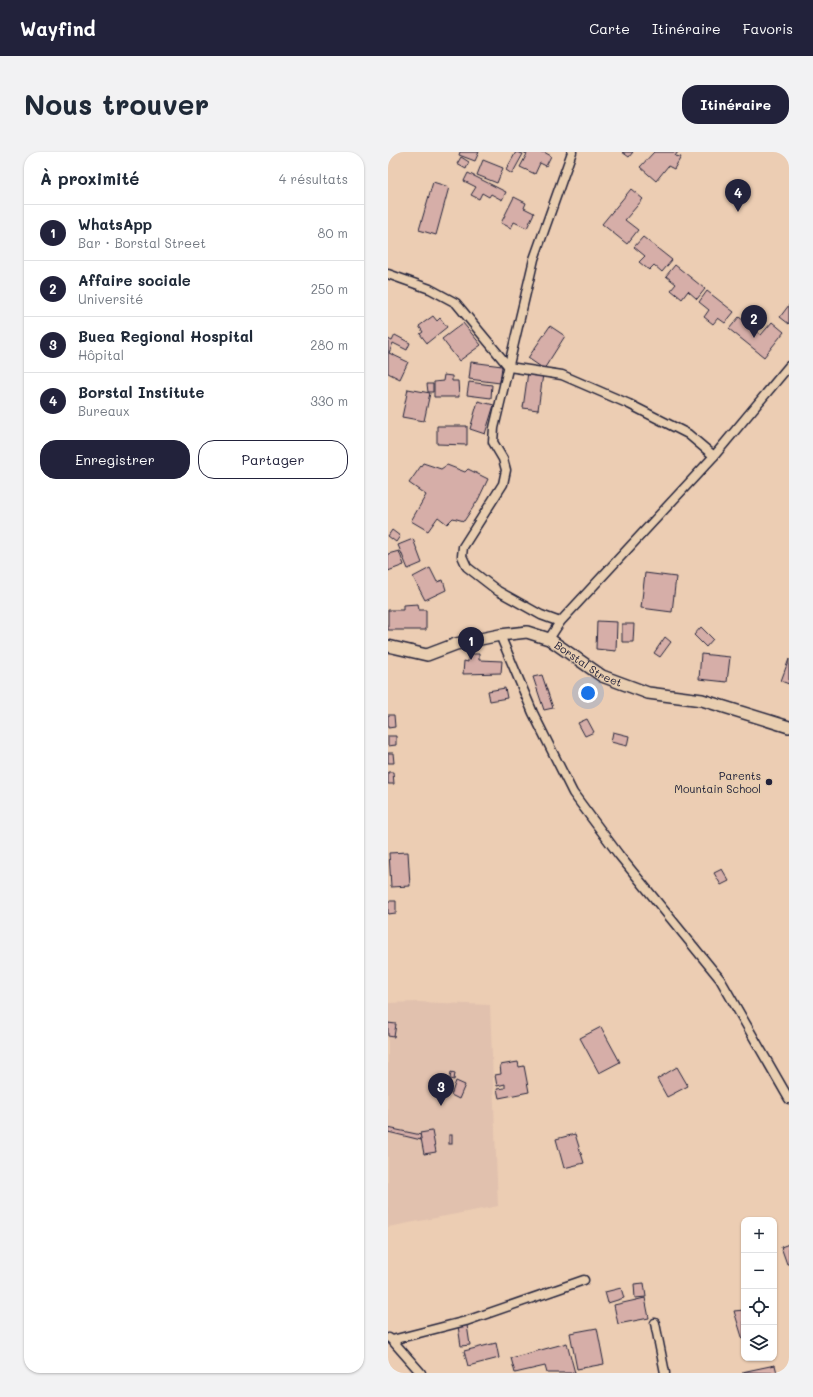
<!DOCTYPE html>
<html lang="fr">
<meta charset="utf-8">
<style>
:root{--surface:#fff;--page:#f2f2f3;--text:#1f2937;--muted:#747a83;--line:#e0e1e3;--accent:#22223b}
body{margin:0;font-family:Mali,sans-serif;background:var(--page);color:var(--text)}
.controls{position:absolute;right:12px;bottom:12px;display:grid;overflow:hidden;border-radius:8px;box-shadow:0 1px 3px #0004}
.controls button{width:36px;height:36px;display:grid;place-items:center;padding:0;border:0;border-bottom:1px solid var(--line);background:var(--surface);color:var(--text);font:20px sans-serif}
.you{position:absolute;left:200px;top:541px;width:14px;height:14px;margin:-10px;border:3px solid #fff;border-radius:50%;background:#1a73e8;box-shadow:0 0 0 6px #1a73e833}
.badge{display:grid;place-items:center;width:26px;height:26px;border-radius:50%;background:var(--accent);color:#fff;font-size:13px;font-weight:700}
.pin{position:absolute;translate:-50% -33px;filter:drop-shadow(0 1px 2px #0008)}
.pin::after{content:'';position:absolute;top:21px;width:14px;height:12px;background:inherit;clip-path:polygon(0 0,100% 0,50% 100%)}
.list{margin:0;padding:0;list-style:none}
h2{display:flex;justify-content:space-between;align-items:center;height:52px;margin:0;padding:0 16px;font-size:17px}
h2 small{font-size:13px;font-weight:400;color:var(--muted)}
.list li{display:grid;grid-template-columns:26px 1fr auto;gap:12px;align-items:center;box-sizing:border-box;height:56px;padding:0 16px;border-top:1px solid var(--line)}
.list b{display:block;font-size:15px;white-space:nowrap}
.list p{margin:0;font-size:13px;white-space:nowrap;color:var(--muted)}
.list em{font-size:13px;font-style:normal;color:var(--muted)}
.actions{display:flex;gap:8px;padding:12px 16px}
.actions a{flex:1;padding:9px 0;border:1px solid var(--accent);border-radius:16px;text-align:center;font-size:14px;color:var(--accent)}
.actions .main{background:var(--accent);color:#fff}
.icon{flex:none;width:22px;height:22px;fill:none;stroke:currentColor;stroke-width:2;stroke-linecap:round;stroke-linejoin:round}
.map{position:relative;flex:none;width:401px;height:1221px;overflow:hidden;border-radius:16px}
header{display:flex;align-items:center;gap:24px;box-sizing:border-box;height:56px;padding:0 20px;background:var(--accent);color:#fff}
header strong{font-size:19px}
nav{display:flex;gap:22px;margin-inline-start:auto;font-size:14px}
.intro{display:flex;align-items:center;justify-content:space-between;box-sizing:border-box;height:96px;padding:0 24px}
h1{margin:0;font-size:28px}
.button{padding:10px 18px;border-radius:16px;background:var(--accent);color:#fff;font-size:14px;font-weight:700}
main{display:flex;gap:24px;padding:0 24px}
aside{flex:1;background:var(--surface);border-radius:16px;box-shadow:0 1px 3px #0004}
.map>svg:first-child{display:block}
.built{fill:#e1c1ae}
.building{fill:#d6aea8;stroke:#22223b}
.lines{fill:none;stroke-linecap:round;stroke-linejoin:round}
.minor-casing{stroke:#22223b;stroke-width:11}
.tertiary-casing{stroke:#22223b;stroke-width:14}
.minor{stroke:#e9ceb0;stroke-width:8}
.tertiary{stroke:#e9ceb0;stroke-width:11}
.poi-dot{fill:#22223b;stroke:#e9ceb0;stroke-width:1.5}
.labels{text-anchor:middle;stroke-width:3.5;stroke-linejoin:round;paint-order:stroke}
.street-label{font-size:11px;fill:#22223b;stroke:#e9ceb0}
.poi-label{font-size:11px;fill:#22223b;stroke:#e9ceb0;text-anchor:end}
</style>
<header>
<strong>Wayfind</strong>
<nav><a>Carte</a><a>Itinéraire</a><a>Favoris</a></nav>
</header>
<div class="intro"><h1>Nous trouver</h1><a class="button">Itinéraire</a></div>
<main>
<aside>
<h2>À proximité<small>4 résultats</small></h2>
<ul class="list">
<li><span class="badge">1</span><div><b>WhatsApp</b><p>Bar · Borstal Street</p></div><em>80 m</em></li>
<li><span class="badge">2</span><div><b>Affaire sociale</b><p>Université</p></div><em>250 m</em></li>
<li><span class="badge">3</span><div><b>Buea Regional Hospital</b><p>Hôpital</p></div><em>280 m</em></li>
<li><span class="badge">4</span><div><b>Borstal Institute</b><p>Bureaux</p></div><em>330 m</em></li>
</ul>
<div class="actions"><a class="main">Enregistrer</a><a>Partager</a></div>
</aside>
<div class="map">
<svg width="401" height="1221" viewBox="0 0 401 1221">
<rect width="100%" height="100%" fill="#eccdb3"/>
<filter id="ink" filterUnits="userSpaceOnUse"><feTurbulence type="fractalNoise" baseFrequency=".025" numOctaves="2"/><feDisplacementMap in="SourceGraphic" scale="8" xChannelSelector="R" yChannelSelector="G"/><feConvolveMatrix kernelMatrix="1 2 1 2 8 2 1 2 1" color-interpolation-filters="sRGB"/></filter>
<g filter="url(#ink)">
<path class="built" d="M 30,850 L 102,853 L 110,1054 L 0,1075 L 0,851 Z"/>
<g class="building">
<path d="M 72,0 L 91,0 L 87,9 L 71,3 Z"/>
<path d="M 128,0 L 135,2 L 124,22 L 118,18 Z"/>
<path d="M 135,0 L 156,0 L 163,4 L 158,14 L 152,11 L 147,22 L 132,15 L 139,2 Z"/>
<path d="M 234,0 L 245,0 L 241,5 Z"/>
<path d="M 266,0 L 290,0 L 287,4 L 293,5 L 286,17 L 280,14 L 268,29 L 252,15 Z"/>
<path d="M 73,5 L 81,10 L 78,17 L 69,12 Z"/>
<path d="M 95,8 L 115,16 L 109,31 L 89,23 Z"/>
<path d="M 80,21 L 118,40 L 114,48 L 103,42 L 101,45 L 94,41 L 91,47 L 83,43 L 88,35 L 76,29 Z"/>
<path d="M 45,30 L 61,35 L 48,83 L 31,78 Z"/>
<path d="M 243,37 L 255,47 L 237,68 L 250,78 L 239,92 L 214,72 Z"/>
<path d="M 126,45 L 138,51 L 136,56 L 146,61 L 139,76 L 126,70 L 123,76 L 113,71 Z"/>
<path d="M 255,85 L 284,108 L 274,120 L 266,113 L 261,118 L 251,110 L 257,104 L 246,95 Z"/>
<path d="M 287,113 L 317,137 L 309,147 L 300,139 L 294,147 L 283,138 L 288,132 L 278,124 Z"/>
<path d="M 319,139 L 346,160 L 337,171 L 330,166 L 325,172 L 316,165 L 321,158 L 311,150 Z"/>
<path d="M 401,153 L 401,172 L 392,165 Z"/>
<path d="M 45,164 L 49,169 L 52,166 L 59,175 L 39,191 L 32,182 L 35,180 L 31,174 Z"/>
<path d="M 351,165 L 373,183 L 384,170 L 396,180 L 376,205 L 341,177 Z"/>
<path d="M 75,171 L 93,193 L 71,209 L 54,187 Z"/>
<path d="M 162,174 L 177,184 L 156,217 L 140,206 Z"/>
<path d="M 7,183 L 22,191 L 19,198 L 5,191 L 1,201 L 20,210 L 12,227 L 0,221 L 0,187 L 4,189 Z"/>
<path d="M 83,210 L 114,214 L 112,231 L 81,227 Z"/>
<path d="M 140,220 L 155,222 L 150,258 L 135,256 Z"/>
<path d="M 56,223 L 64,224 L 64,229 L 70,229 L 71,245 L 46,245 L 46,230 L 55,229 Z"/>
<path d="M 81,230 L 104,233 L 103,246 L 79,243 Z"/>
<path d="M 39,232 L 45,232 L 45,240 L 40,240 Z"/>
<path d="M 20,237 L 42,241 L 36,269 L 14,265 Z"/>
<path d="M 90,249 L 106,253 L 97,282 L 82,277 Z"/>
<path d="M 49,274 L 79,274 L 79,293 L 49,292 Z"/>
<path d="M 35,311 L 53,317 L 59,313 L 77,320 L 80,317 L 100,327 L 90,348 L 76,369 L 65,366 L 59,372 L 50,365 L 40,379 L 23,369 L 38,343 L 21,331 Z"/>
<path d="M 4,378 L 12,384 L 8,390 L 0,384 Z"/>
<path d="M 25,387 L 34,411 L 20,417 L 10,393 Z"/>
<path d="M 11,399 L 16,413 L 0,419 L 0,402 Z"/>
<path d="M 42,416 L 49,430 L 55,428 L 58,438 L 37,448 L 25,425 Z"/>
<path d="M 257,421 L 288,425 L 284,460 L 253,456 Z"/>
<path d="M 30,452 L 31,458 L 38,458 L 38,478 L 0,478 L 0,458 L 15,458 L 15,453 Z"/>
<path d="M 209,469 L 229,470 L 228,499 L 208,497 Z"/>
<path d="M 234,472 L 246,472 L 245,490 L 234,490 Z"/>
<path d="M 313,475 L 325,487 L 318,495 L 306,483 Z"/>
<path d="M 277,485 L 283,490 L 272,505 L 266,501 Z"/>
<path d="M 80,502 L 91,502 L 91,508 L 114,509 L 113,521 L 75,522 L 76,509 L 80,510 Z"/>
<path d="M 313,502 L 342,505 L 339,530 L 311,527 Z"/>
<path d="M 401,507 L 401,532 L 393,529 Z"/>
<path d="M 154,523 L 165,556 L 156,558 L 145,525 Z"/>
<path d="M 117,536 L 119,546 L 102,549 L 100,539 Z"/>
<path d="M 0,563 L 6,563 L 7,575 L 0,576 Z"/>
<path d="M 199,567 L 206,580 L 197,584 L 190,571 Z"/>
<path d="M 225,580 L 241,584 L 239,594 L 223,590 Z"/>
<path d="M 0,584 L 8,584 L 8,593 L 0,594 Z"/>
<path d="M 0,601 L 5,601 L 6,611 L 0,611 Z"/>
<path d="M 0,620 L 5,620 L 6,632 L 0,632 Z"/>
<path d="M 20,700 L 22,734 L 3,735 L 1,701 Z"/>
<path d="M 334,717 L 341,729 L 333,733 L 326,721 Z"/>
<path d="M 0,749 L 8,749 L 8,761 L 0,762 Z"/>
<path d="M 0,871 L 8,872 L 6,885 L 0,884 Z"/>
<path d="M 213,875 L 232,910 L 211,921 L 192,886 Z"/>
<path d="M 130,910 L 131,915 L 136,914 L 141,940 L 111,946 L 109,937 L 117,936 L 117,932 L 109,934 L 107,923 L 113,922 L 112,913 Z"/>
<path d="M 289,915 L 300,934 L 279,945 L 269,927 Z"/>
<path d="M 63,920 L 67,921 L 66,928 L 62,927 Z"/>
<path d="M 68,929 L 77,933 L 71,947 L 63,943 Z"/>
<path d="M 0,976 L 33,983 L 33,988 L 0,980 Z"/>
<path d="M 44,979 L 48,1000 L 36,1002 L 32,981 Z"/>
<path d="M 187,982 L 196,1011 L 176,1016 L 168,987 Z"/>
<rect x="61" y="983" width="3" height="9"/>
<path d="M 401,1092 L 401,1112 L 399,1112 L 393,1095 Z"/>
<path d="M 256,1131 L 258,1145 L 247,1146 L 246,1132 Z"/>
<path d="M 233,1136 L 236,1146 L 220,1151 L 217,1140 Z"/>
<path d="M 257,1146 L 261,1166 L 230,1172 L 226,1153 Z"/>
<path d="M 356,1158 L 356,1187 L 355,1188 L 346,1159 Z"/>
<path d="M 79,1173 L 82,1193 L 73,1194 L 70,1174 Z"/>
<path d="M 209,1176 L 216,1212 L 189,1217 L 182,1181 Z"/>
<path d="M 108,1191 L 111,1206 L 80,1214 L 76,1199 Z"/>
<path d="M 179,1191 L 187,1221 L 159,1221 L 157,1214 L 127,1221 L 123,1206 Z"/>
<path d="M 387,1213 L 389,1221 L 354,1220 Z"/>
</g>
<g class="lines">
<defs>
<g id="minor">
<path d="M 0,122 L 42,137 L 68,151 L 121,215 L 174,223 L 241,252 L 300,282 L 326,304"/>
<path d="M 172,470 L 153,463 L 110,439 L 79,415 L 74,404 L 75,395 L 115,332 L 118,318 L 115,307 L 105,290 L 106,276 L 146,107 L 184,0"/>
<path d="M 112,483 L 145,561 L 185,641 L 231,703 L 332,827 L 401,947"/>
<path d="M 161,487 L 172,470 L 326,304 L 401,214"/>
<path d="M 267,1171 L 277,1221"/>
<path d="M 1,1186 L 4,1188 L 33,1221"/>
<path d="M 4,1188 L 78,1169 L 196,1128"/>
</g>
<g id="tertiary">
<path id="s1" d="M 0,494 L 39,503 L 68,492 L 112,483 L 139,480 L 161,487 L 214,524 L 260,541 L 314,548 L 401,575"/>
</g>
</defs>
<use href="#minor" class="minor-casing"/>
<use href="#tertiary" class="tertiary-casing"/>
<use href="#minor" class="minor"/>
<use href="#tertiary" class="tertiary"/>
</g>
</g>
<circle class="poi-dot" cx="381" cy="630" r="4"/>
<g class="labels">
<g class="street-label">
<text dy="4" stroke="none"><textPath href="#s1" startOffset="213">Borstal Street</textPath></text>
</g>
<g class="poi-label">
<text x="373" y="628">Parents<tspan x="373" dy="13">Mountain School</tspan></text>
</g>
</g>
</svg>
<div class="controls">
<button>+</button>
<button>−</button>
<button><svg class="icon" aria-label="locate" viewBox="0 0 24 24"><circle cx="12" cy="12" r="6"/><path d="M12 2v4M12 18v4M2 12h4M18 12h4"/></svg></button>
<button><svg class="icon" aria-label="layers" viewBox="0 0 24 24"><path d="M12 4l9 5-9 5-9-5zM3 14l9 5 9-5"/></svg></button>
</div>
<div class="you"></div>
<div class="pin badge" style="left:83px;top:508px">1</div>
<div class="pin badge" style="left:366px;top:186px">2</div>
<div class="pin badge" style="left:53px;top:954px">3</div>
<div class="pin badge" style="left:350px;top:60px">4</div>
</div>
</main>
